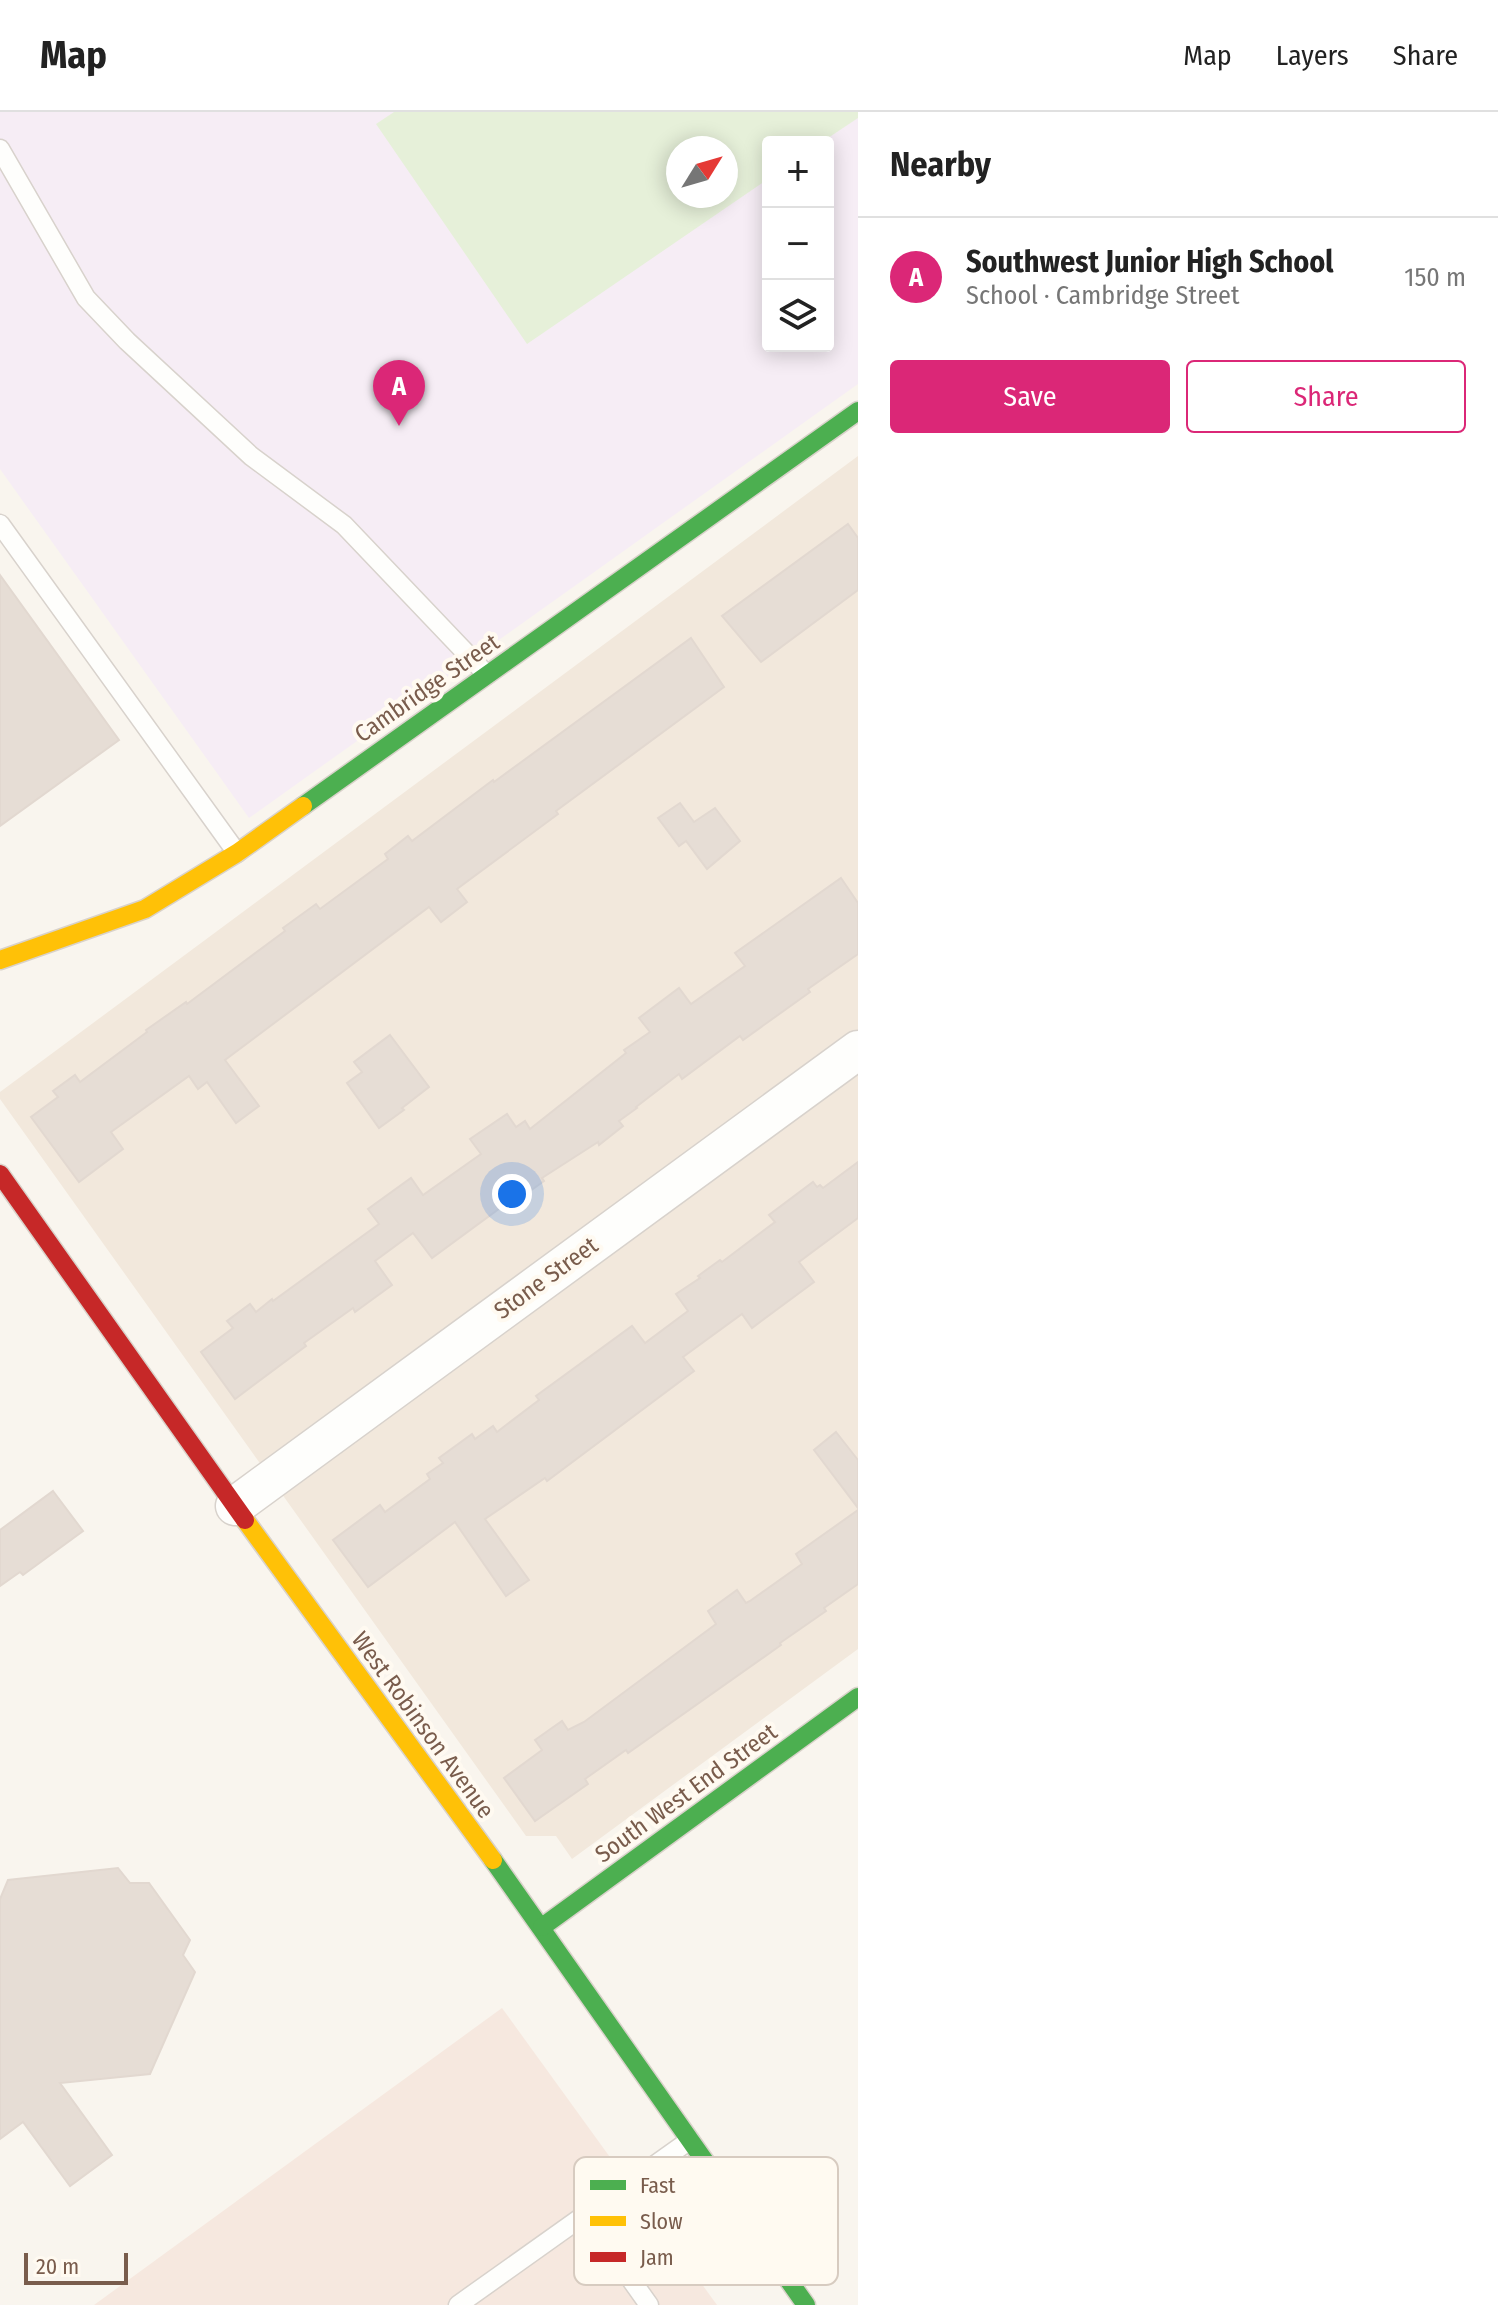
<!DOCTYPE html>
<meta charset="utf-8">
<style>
:root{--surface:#fff;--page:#f6f6f6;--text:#222;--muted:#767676;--line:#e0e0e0;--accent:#db2777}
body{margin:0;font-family:"Fira Sans Condensed",sans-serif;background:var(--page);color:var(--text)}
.controls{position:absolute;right:24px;top:24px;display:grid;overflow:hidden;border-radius:8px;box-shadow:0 4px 20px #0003}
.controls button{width:72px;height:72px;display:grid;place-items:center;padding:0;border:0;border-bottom:2px solid var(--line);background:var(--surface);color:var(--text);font:40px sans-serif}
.compass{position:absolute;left:666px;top:24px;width:72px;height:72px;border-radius:50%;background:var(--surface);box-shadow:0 4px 20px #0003;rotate:53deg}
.scale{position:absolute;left:24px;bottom:20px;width:104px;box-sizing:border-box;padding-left:8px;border:4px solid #795c4c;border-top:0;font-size:22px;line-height:28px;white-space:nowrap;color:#795c4c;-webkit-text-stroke:6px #fffaf1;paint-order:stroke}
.you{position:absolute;left:512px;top:1082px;width:28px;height:28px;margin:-20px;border:6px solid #fff;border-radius:50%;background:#1a73e8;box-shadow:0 0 0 12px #1a73e833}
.badge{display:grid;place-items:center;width:52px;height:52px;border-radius:50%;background:var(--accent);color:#fff;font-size:26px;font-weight:700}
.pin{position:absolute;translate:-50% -66px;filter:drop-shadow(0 2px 4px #0008)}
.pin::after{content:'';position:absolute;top:42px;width:28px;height:24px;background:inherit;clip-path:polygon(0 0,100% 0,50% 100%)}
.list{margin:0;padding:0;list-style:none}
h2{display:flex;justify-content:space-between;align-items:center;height:104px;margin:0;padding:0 32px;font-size:34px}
h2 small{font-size:26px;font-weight:400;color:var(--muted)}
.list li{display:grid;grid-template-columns:52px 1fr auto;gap:24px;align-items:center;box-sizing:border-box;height:120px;padding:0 32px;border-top:2px solid var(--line)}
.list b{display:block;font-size:30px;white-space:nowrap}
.list p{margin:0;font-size:26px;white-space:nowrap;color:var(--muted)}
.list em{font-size:26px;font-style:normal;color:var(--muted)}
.actions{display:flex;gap:16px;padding:24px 32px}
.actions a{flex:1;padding:18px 0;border:2px solid var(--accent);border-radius:8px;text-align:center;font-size:28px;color:var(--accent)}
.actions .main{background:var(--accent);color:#fff}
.icon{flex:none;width:44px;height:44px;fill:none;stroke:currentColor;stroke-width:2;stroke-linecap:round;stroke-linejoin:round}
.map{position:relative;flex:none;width:858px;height:2193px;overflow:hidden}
header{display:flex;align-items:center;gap:48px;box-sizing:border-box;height:112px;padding:0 40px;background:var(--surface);border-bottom:2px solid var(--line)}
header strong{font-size:38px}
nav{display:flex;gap:44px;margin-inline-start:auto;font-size:28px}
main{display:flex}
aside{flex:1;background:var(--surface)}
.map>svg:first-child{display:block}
.residential{fill:#f2e8dc}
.commercial{fill:#f6e8df}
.education{fill:#f6edf5;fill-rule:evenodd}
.green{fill:#e6f0d9;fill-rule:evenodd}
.building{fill:#e6ddd5;stroke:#e2d8d0;stroke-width:2}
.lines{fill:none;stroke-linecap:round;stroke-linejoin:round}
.lane-casing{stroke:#d8d2cc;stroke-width:21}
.street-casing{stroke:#d8d2cc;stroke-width:41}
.fast-casing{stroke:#d9d2ca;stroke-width:21}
.slow-casing{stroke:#d9d2ca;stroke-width:21}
.jam-casing{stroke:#d9d2ca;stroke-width:21}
.lane{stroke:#fefefc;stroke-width:18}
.street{stroke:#fefefc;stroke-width:38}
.fast{stroke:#4caf50;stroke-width:18}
.slow{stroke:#ffc107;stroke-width:18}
.jam{stroke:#c62828;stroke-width:18}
.labels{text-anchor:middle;stroke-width:8;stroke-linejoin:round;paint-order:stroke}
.street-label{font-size:24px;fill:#795c4c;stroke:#fffaf1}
.key{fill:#fffaf1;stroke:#d7cbc0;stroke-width:2}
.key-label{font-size:22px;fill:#795c4c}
</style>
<header>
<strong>Map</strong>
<nav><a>Map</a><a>Layers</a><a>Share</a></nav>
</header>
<main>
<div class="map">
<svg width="858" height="2193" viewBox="0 0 858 2193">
<rect width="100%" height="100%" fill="#f9f5ee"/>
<path class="residential" d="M 858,344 L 858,1537 L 572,1747 L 556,1724 L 526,1724 L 0,987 L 0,980 Z"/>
<path class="commercial" d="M 502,1896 L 717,2193 L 94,2193 Z"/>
<path class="education" d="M 0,0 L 858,0 L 858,272 L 249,706 L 0,357 ZM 768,30 L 828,30 L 828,234 L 768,234 ZM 678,36 L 726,36 L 726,84 L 678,84 Z"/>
<path class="green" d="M 394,0 L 858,0 L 858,6 L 822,30 L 768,30 L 768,67 L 527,232 L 376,12 ZM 678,36 L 726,36 L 726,84 L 678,84 Z"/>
<g class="building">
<path d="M 848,412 L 858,426 L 858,478 L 761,550 L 722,504 Z"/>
<path d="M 0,463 L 119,628 L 0,714 Z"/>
<path d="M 691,526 L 724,575 L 556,699 L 558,702 L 457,777 L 467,790 L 441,810 L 429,795 L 225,948 L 259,994 L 236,1011 L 207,970 L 198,977 L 189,964 L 111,1020 L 123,1037 L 79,1070 L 31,1005 L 58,985 L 53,979 L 75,963 L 80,970 L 147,920 L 146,918 L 186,890 L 187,892 L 285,819 L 283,816 L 316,792 L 320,797 L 388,747 L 385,742 L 408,724 L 412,729 L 493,668 L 494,670 Z"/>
<path d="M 680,691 L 694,710 L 715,696 L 740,729 L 707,757 L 686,729 L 679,734 L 658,706 Z"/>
<path d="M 841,766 L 858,791 L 858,842 L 808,877 L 810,880 L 743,928 L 740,924 L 682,967 L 679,962 L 636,995 L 637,996 L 619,1009 L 623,1014 L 599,1033 L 598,1030 L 542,1066 L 544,1069 L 509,1094 L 507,1091 L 432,1146 L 413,1121 L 375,1149 L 392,1173 L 355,1200 L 353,1196 L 304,1231 L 306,1234 L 235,1287 L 201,1240 L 233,1216 L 227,1209 L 250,1192 L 256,1200 L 272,1187 L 273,1189 L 379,1112 L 368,1097 L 411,1066 L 423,1083 L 481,1042 L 470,1027 L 507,1002 L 516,1015 L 525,1009 L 530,1017 L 626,941 L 624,938 L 650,920 L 639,906 L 679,876 L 691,892 L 745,854 L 735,841 Z"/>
<path d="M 390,923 L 429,975 L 402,996 L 404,998 L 379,1016 L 347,971 L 362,960 L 354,950 Z"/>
<path d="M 858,1050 L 858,1106 L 799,1150 L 814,1170 L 752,1216 L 742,1202 L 683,1245 L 694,1259 L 547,1369 L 545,1366 L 485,1407 L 529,1468 L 506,1484 L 455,1410 L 368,1475 L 333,1428 L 380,1393 L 385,1400 L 430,1367 L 427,1362 L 443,1351 L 439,1346 L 472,1322 L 475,1327 L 493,1314 L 497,1320 L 539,1288 L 536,1284 L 632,1214 L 645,1231 L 688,1199 L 676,1182 L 700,1166 L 698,1164 L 720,1148 L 722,1150 L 775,1110 L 769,1103 L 813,1070 L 817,1075 L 820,1073 L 823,1076 Z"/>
<path d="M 836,1320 L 858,1348 L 858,1396 L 814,1338 Z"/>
<path d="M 53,1379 L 83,1419 L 23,1463 L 20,1460 L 0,1474 L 0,1418 Z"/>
<path d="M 858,1398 L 858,1472 L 824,1496 L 826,1499 L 780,1531 L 781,1533 L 628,1641 L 626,1638 L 585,1667 L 588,1672 L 535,1709 L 504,1666 L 542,1638 L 535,1628 L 562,1609 L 568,1618 L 584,1610 L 716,1512 L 708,1499 L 737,1478 L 746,1491 L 750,1489 L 802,1452 L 796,1442 Z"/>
<path d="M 118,1756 L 130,1771 L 149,1771 L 190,1828 L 183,1843 L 195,1860 L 150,1962 L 60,1971 L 112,2043 L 70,2074 L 23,2010 L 0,2027 L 0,1787 L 8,1768 Z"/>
</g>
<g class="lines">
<defs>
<g id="lane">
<path d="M 0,37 L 86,186 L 127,229 L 251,344 L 344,413 L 487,563"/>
<path d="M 0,412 L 237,741"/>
<path d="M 585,2103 L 649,2193"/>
<path d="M 458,2193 L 690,2028"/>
</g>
<path id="street" d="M 235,1394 L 858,938"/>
<g id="fast">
<path d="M 303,694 L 858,299"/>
<path d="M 493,1748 L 806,2193"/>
<path d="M 542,1815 L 858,1585"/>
</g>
<g id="slow">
<path d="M 0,848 L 145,797 L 237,741 L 303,694"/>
<path d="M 245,1408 L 493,1748"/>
</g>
<path id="jam" d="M 0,1062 L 245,1408"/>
</defs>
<use href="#lane" class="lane-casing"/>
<use href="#street" class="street-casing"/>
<use href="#fast" class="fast-casing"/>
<use href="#slow" class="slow-casing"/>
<use href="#jam" class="jam-casing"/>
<use href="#lane" class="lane"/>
<use href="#street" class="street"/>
<use href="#fast" class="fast"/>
<use href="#slow" class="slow"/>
<use href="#jam" class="jam"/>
</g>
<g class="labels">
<g class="street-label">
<text transform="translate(427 576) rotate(-35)" y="8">Cambridge Street</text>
<text transform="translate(546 1166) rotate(-36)" y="8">Stone Street</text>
<text transform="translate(423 1613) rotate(54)" y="8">West Robinson Avenue</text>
<text transform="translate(686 1681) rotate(-36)" y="8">South West End Street</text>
</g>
</g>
<rect x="574" y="2045" width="264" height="128" rx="12" class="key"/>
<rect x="590" y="2068" width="36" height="10" fill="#4caf50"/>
<rect x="590" y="2104" width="36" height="10" fill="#ffc107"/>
<rect x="590" y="2140" width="36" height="10" fill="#c62828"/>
<g class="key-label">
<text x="640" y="2081">Fast</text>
<text x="640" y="2117">Slow</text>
<text x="640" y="2153">Jam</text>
</g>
</svg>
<div class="controls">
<button>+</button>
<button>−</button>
<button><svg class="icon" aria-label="layers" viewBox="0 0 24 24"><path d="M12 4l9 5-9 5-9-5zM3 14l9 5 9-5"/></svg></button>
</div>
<svg class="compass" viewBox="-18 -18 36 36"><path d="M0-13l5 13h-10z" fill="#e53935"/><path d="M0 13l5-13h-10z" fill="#767676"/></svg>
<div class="scale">20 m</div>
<div class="you"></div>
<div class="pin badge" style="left:399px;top:314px">A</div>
</div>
<aside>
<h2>Nearby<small></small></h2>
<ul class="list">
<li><span class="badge">A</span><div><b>Southwest Junior High School</b><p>School · Cambridge Street</p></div><em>150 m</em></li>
</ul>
<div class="actions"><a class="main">Save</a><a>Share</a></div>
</aside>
</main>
